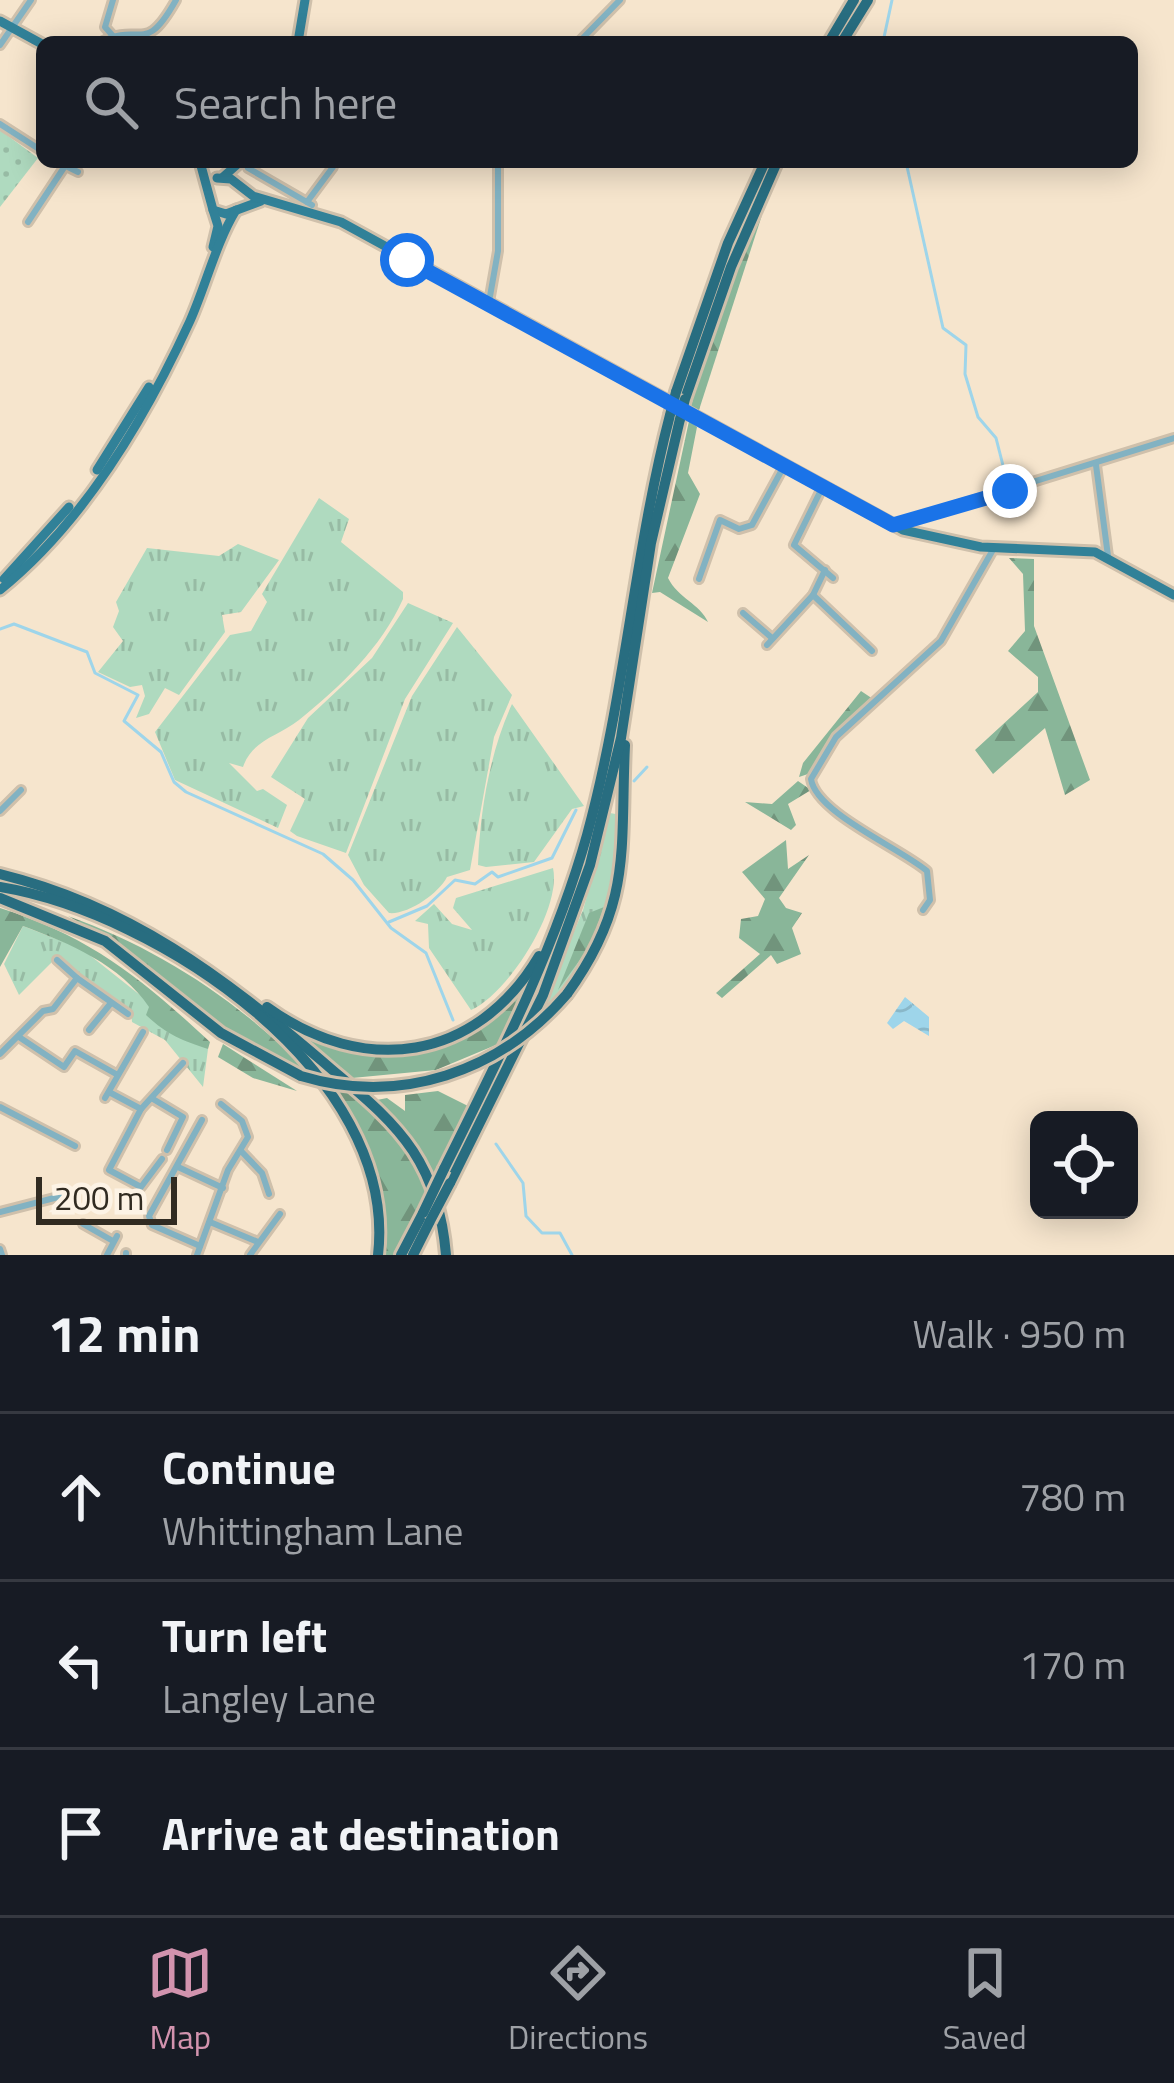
<!DOCTYPE html>
<meta charset="utf-8">
<style>
:root{--surface:#171b24;--page:#242831;--text:#f1f3f6;--muted:#9ea1a6;--line:#363941;--accent:#d293ae}
body{margin:0;font-family:"Titillium Web",sans-serif;background:var(--page);color:var(--text)}
.controls{position:absolute;right:36px;bottom:36px;display:grid;overflow:hidden;border-radius:18px;box-shadow:0 6px 30px #0003}
.controls button{width:108px;height:108px;display:grid;place-items:center;padding:0;border:0;border-bottom:3px solid var(--line);background:var(--surface);color:var(--text);font:60px sans-serif}
.scale{position:absolute;left:36px;bottom:30px;width:141px;box-sizing:border-box;padding-left:12px;border:6px solid #312b21;border-top:0;font-size:33px;line-height:42px;white-space:nowrap;color:#312b21;-webkit-text-stroke:9px #fdf3e5;paint-order:stroke}
.stop{position:absolute;width:36px;height:36px;margin:-27px;border:9px solid #1a73e8;border-radius:50%;background:#fff}
.stop.end{background:#1a73e8;border-color:#fff;box-shadow:0 3px 12px #0008}
.list{margin:0;padding:0;list-style:none}
h2{display:flex;justify-content:space-between;align-items:center;height:156px;margin:0;padding:0 48px;font-size:51px}
h2 small{font-size:39px;font-weight:400;color:var(--muted)}
.list li{display:grid;grid-template-columns:78px 1fr auto;gap:36px;align-items:center;box-sizing:border-box;height:168px;padding:0 48px;border-top:3px solid var(--line)}
.list b{display:block;font-size:45px;white-space:nowrap}
.list p{margin:0;font-size:39px;white-space:nowrap;color:var(--muted)}
.list em{font-size:39px;font-style:normal;color:var(--muted)}
.icon{flex:none;width:66px;height:66px;fill:none;stroke:currentColor;stroke-width:2;stroke-linecap:round;stroke-linejoin:round}
.map{position:relative;flex:none;width:1174px;height:1255px;overflow:hidden}
.search{position:absolute;background:var(--surface);box-shadow:0 6px 30px #0003;left:36px;right:36px;top:36px;height:132px;display:flex;align-items:center;gap:30px;box-sizing:border-box;padding:0 42px;border-radius:18px;color:var(--muted);font-size:45px}
.sheet{height:660px;background:var(--surface)}
nav{display:flex;justify-content:space-around;align-items:center;box-sizing:border-box;height:168px;border-top:3px solid var(--line);background:var(--surface);font-size:33px;color:var(--muted)}
nav a{display:grid;justify-items:center;gap:6px}
nav .on{color:var(--accent)}
.map>svg:first-child{display:block}
.grass{fill:url(#grass-tufts)}
.forest{fill:url(#forest-firs)}
.park{fill:url(#park-dots)}
.water{fill:url(#water-waves)}
.lines{fill:none;stroke-linecap:round;stroke-linejoin:round}
.stream{stroke:#9ed5ea;stroke-width:3}
.minor-casing{stroke:#cfc0ab;stroke-width:12}
.major-casing{stroke:#cfc0ab;stroke-width:15}
.highway-casing{stroke:#cfc0ab;stroke-width:16}
.minor{stroke:#82b2c2;stroke-width:6}
.major{stroke:#318198;stroke-width:9}
.highway{stroke:#286d80;stroke-width:10}
.highway-bridge-casing{stroke:#cfc0ab;stroke-width:16;stroke-linecap:butt}
.highway-bridge{stroke:#286d80;stroke-width:10}
.route{stroke:#1a73e8;stroke-width:15}
</style>
<div class="map">
<svg width="1174" height="1255" viewBox="0 0 1174 1255">
<defs>
<pattern id="grass-tufts" width="24" height="20" patternUnits="userSpaceOnUse" patternTransform="scale(3)"><rect width="24" height="20" fill="#afdabf"/><path d="M3 7l-1-3M5 7V3M7 7l1-3M15 17l-1-3M17 17v-4M19 17l1-3" fill="none" stroke="#97bba4"/></pattern>
<pattern id="forest-firs" width="22" height="20" patternUnits="userSpaceOnUse" patternTransform="scale(3)"><rect width="22" height="20" fill="#89b699"/><path d="M5 1l3.5 6h-7zM16 11l3.5 6h-7z" fill="#71947c"/></pattern>
<pattern id="park-dots" width="8" height="8" patternUnits="userSpaceOnUse" patternTransform="scale(3)"><rect width="8" height="8" fill="#afdabf"/><path d="M2 2h.1M6 6h.1" fill="none" stroke="#97bba4" stroke-width="1.8" stroke-linecap="round"/></pattern>
<pattern id="water-waves" width="16" height="10" patternUnits="userSpaceOnUse" patternTransform="scale(3)"><rect width="16" height="10" fill="#9ed5ea"/><path d="M0 5q4-4 8 0t8 0" fill="none" stroke="#89b7c8"/></pattern>
</defs>
<rect width="100%" height="100%" fill="#f6e5cd"/>
<g class="grass">
<path d="M 319,498 L 349,519 L 341,542 L 403,592 L 403,599 C 381,648 340,687 299,720 C 277,737 252,740 243,767 L 229,763 L 257,791 L 263,789 L 287,805 L 278,828 L 175,780 L 155,732 L 230,635 L 251,631 L 267,602 L 262,594 Z"/>
<path d="M 238,544 L 279,560 L 241,612 L 222,615 L 225,632 L 179,695 L 165,688 L 149,714 L 136,718 L 145,696 L 142,685 L 130,687 L 98,672 L 123,641 L 113,627 L 119,611 L 116,602 L 147,548 L 219,556 Z"/>
<path d="M 408,603 L 453,623 L 405,699 L 346,853 L 297,836 L 290,831 L 305,799 L 271,777 L 308,718 L 372,658 Z"/>
<path d="M 457,627 L 512,695 L 494,737 L 470,870 L 447,877 C 439,893 408,915 389,913 L 364,885 L 348,855 L 412,696 Z"/>
<path d="M 512,704 L 584,806 L 572,809 L 534,862 L 486,867 L 478,865 C 480,812 489,755 512,704 Z"/>
<path d="M 610,813 L 621,815 C 620,892 595,958 540,1012 L 583,910 Z"/>
<path d="M 553,868 C 562,908 509,993 471,1010 L 429,948 L 428,924 L 415,921 L 434,904 L 452,924 L 472,930 L 453,908 L 456,898 Z"/>
<path d="M 23,926 L 82,949 L 208,1049 L 203,1087 L 165,1040 L 132,1022 L 131,1010 L 57,957 L 19,995 L 4,964 Z"/>
</g>
<g class="forest">
<path d="M 762,215 L 698,413 L 688,408 L 721,305 Z"/>
<path d="M 689,421 L 697,427 L 688,473 L 700,494 L 668,578 C 678,598 700,604 708,622 L 660,592 L 652,593 Z"/>
<path d="M 1009,558 L 1034,559 L 1034,626 L 1090,780 L 1065,795 L 1045,728 L 993,774 L 975,750 L 1038,692 L 1038,677 L 1008,651 L 1025,631 L 1023,574 Z"/>
<path d="M 861,691 L 873,699 L 832,736 L 811,773 L 799,777 L 803,763 Z"/>
<path d="M 798,781 L 811,790 L 788,804 L 796,825 L 791,830 L 745,802 L 772,804 Z"/>
<path d="M 786,840 L 788,869 L 809,855 L 779,898 L 786,908 L 802,913 L 792,928 L 801,954 L 777,964 L 771,955 L 722,998 L 716,993 L 760,954 L 739,938 L 741,919 L 758,916 L 765,899 L 742,872 Z"/>
<path d="M 604,907 L 590,946 L 558,990 L 589,913 Z"/>
<path d="M 0,908 C 91,937 141,978 210,1042 L 208,1049 C 183,1041 166,1034 146,1015 L 149,1007 C 121,965 69,943 23,926 L 0,967 Z"/>
<path d="M 68,916 C 160,949 238,1001 307,1070 C 214,1039 153,962 68,916 Z"/>
<path d="M 532,976 L 503,1042 L 436,1070 L 352,1078 L 302,1034 C 381,1068 479,1044 532,976 Z"/>
<path d="M 223,1044 L 297,1091 L 253,1078 L 218,1057 Z"/>
<path d="M 335,1088 C 378,1093 408,1153 429,1187 L 395,1255 L 383,1255 C 386,1193 373,1138 335,1088 Z"/>
<path d="M 438,1091 L 470,1107 L 433,1175 L 407,1132 L 377,1100 L 387,1098 L 405,1111 L 405,1095 Z"/>
</g>
<path class="park" d="M 0,130 L 38,158 L 0,207 Z"/>
<path class="water" d="M 905,997 L 929,1017 L 929,1036 L 904,1021 L 893,1029 L 887,1023 Z"/>
<g class="lines">
<g class="stream">
<path d="M 883,42 L 892,0"/>
<path d="M 906,162 L 943,328 L 966,345 L 965,374 L 978,417 L 996,438 L 1009,489"/>
<path d="M 0,629 L 14,624 L 87,652 L 95,673 L 138,695 L 124,721 L 161,752 L 174,782 L 186,792 L 323,854 L 353,880 L 391,928 L 426,953 L 453,1020"/>
<path d="M 634,781 L 647,767"/>
<path d="M 389,922 L 427,906 L 455,880 L 475,884 L 492,872 L 498,877 L 552,858 L 576,810"/>
<path d="M 496,1144 L 523,1183 L 526,1216 L 542,1233 L 560,1233 L 572,1255"/>
</g>
<defs>
<g id="minor">
<path d="M 113,36 L 105,27 L 113,0"/>
<path d="M 101,42 C 142,21 144,57 176,0"/>
<path d="M 579,42 L 620,0"/>
<path d="M 0,45 L 31,0"/>
<path d="M 0,124 L 42,151"/>
<path d="M 58,162 L 78,172"/>
<path d="M 248,168 L 312,205"/>
<path d="M 307,202 L 333,167"/>
<path d="M 28,222 L 65,166"/>
<path d="M 489,302 L 498,251 L 498,162"/>
<path d="M 1096,465 L 1108,556"/>
<path d="M 822,488 L 794,545 L 833,578"/>
<path d="M 894,525 L 1174,438"/>
<path d="M 699,579 L 720,520 L 739,529 L 752,525 L 784,466"/>
<path d="M 813,595 L 872,651"/>
<path d="M 743,613 L 772,638"/>
<path d="M 767,645 L 813,595 L 825,570"/>
<path d="M 0,811 L 21,790"/>
<path d="M 923,910 L 930,900 L 927,871 C 900,848 816,813 811,779 L 836,737 L 941,641 L 994,548"/>
<path d="M 57,960 L 77,978"/>
<path d="M 89,1030 L 111,1003"/>
<path d="M 19,1037 L 64,1067 L 75,1051 L 116,1074"/>
<path d="M 0,1054 L 43,1011 L 53,1009 L 77,978 L 128,1014"/>
<path d="M 109,1092 L 141,1109 L 183,1063"/>
<path d="M 105,1098 L 143,1032"/>
<path d="M 153,1099 L 183,1117 L 167,1150"/>
<path d="M 0,1107 L 75,1146"/>
<path d="M 141,1109 L 109,1170 L 141,1187 L 162,1159"/>
<path d="M 241,1151 L 262,1173 L 269,1194"/>
<path d="M 178,1167 L 223,1188"/>
<path d="M 0,1212 L 62,1196"/>
<path d="M 210,1222 L 258,1242"/>
<path d="M 83,1224 L 113,1241"/>
<path d="M 200,1246 L 152,1225 L 149,1216 L 202,1120"/>
<path d="M 0,1249 L 2,1255"/>
<path d="M 107,1255 L 117,1236"/>
<path d="M 126,1255 L 126,1253"/>
<path d="M 197,1255 L 228,1170 L 248,1137 L 242,1121 L 221,1104"/>
<path d="M 250,1255 L 280,1214"/>
</g>
<g id="major">
<path d="M 0,21 L 42,44"/>
<path d="M 298,42 L 305,0"/>
<path d="M 200,162 L 213,210 L 226,214 L 261,201"/>
<path d="M 223,177 L 240,162"/>
<path d="M 217,178 L 231,179 L 253,196 L 341,222 L 903,530 L 981,547 L 1095,552 L 1174,595"/>
<path d="M 213,210 L 218,226 L 213,247"/>
<path d="M 97,470 L 149,387"/>
<path d="M 4,579 L 69,507"/>
<path d="M 0,590 C 83,523 146,417 190,321 C 206,285 216,243 236,210"/>
</g>
<g id="highway">
<path d="M 829,42 L 854,0"/>
<path d="M 842,42 L 868,0"/>
<path d="M 676,392 L 728,243 L 765,162"/>
<path d="M 685,399 L 731,267 L 777,162"/>
<path d="M 0,874 C 130,906 222,976 322,1061 C 354,1089 389,1115 413,1151 C 434,1183 443,1218 446,1255"/>
<path d="M 0,887 C 158,913 399,1073 378,1255"/>
<path d="M 0,898 L 105,941 L 221,1033 L 301,1076"/>
<path d="M 567,994 C 633,903 620,850 625,745"/>
<path d="M 267,1007 C 364,1077 476,1062 539,956"/>
<path d="M 444,1169 C 498,1060 554,952 587,835 C 625,697 634,553 670,415"/>
<path d="M 450,1183 L 543,995 L 590,865 L 621,738 L 651,543 L 680,419"/>
<path d="M 401,1255 L 423,1213"/>
<path d="M 413,1255 L 430,1221"/>
</g>
</defs>
<use href="#minor" class="minor-casing"/>
<use href="#major" class="major-casing"/>
<use href="#highway" class="highway-casing"/>
<use href="#minor" class="minor"/>
<use href="#major" class="major"/>
<use href="#highway" class="highway"/>
<defs>
<g id="highway-bridge">
<path d="M 670,415 L 676,392"/>
<path d="M 680,419 L 685,399"/>
<path d="M 301,1076 C 400,1106 500,1072 567,994"/>
<path d="M 423,1213 L 444,1169"/>
<path d="M 430,1221 L 450,1183"/>
</g>
</defs>
<use href="#highway-bridge" class="highway-bridge-casing"/>
<use href="#highway-bridge" class="highway-bridge"/>
</g>
<g class="lines">
<path class="route" d="M 407,260 L 893,525 L 1010,491"/>
</g>
</svg>
<div class="controls">
<button><svg class="icon" aria-label="locate" viewBox="0 0 24 24"><circle cx="12" cy="12" r="6"/><path d="M12 2v4M12 18v4M2 12h4M18 12h4"/></svg></button>
</div>
<div class="scale">200 m</div>
<div class="stop" style="left:407px;top:260px"></div>
<div class="stop end" style="left:1010px;top:491px"></div>
<div class="search"><svg class="icon" aria-label="search" viewBox="0 0 24 24"><circle cx="10" cy="10" r="6"/><path d="M15 15l6 6"/></svg>Search here</div>
</div>
<section class="sheet">
<h2>12 min<small>Walk · 950 m</small></h2>
<ul class="list">
<li><svg class="icon" aria-label="ahead" viewBox="0 0 24 24"><path d="M12 20V5M6 11l6-6 6 6"/></svg><div><b>Continue</b><p>Whittingham Lane</p></div><em>780 m</em></li>
<li><svg class="icon" aria-label="left" viewBox="0 0 24 24"><path d="M17 20v-9H6M10 6l-5 5 5 5"/></svg><div><b>Turn left</b><p>Langley Lane</p></div><em>170 m</em></li>
<li><svg class="icon" aria-label="arrive" viewBox="0 0 24 24"><path d="M6 21V4h12l-3 4 3 4H6"/></svg><div><b>Arrive at destination</b></div></li>
</ul>
</section>
<nav>
<a class="on"><svg class="icon" aria-label="map" viewBox="0 0 24 24"><path d="M3 6l6-2 6 2 6-2v14l-6 2-6-2-6 2zM9 4v14M15 6v14"/></svg>Map</a>
<a><svg class="icon" aria-label="directions" viewBox="0 0 24 24"><path d="M12 3l9 9-9 9-9-9zM9 14v-3h6M13 9l2 2-2 2"/></svg>Directions</a>
<a><svg class="icon" aria-label="saved" viewBox="0 0 24 24"><path d="M7 4h10v16l-5-4-5 4z"/></svg>Saved</a>
</nav>
